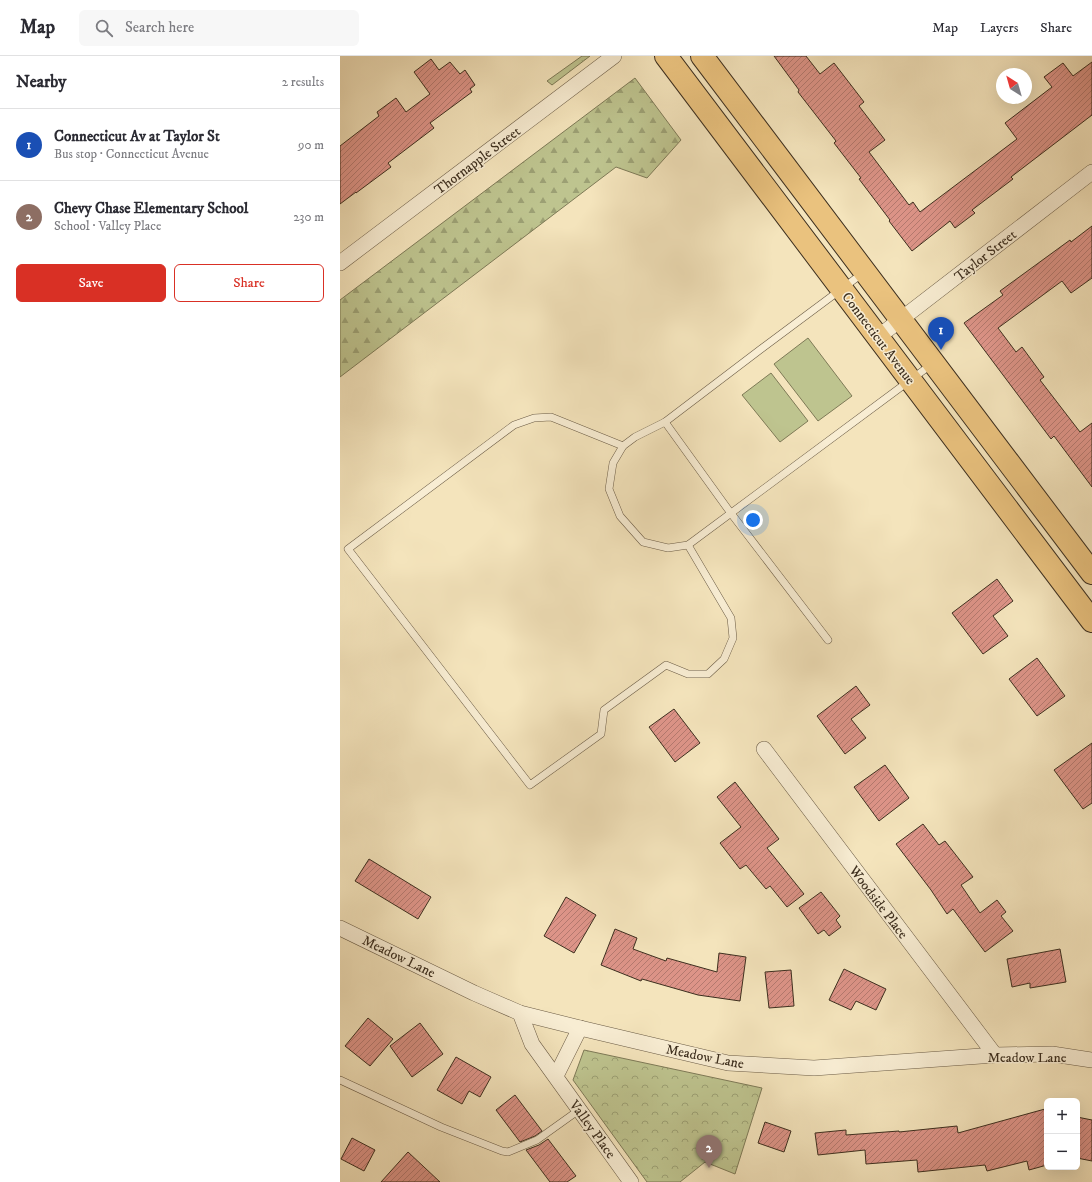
<!DOCTYPE html>
<meta charset="utf-8">
<style>
:root{--surface:#fff;--page:#f7f7f7;--text:#2b2b33;--muted:#7c7c81;--line:#e1e1e2;--accent:#d93025}
body{margin:0;font-family:"IM FELL DW Pica",serif;background:var(--page);color:var(--text)}
.controls{position:absolute;right:12px;bottom:12px;display:grid;overflow:hidden;border-radius:6px;box-shadow:0 4px 16px #0002}
.controls button{width:36px;height:36px;display:grid;place-items:center;padding:0;border:0;border-bottom:1px solid var(--line);background:var(--surface);color:var(--text);font:20px sans-serif}
.compass{position:absolute;left:656px;top:12px;width:36px;height:36px;border-radius:50%;background:var(--surface);box-shadow:0 4px 16px #0002;rotate:323deg}
.you{position:absolute;left:413px;top:464px;width:14px;height:14px;margin:-10px;border:3px solid #fff;border-radius:50%;background:#1a73e8;box-shadow:0 0 0 6px #1a73e833}
.badge{display:grid;place-items:center;width:26px;height:26px;border-radius:50%;background:var(--accent);color:#fff;font-size:13px;font-weight:700}
.pin{position:absolute;translate:-50% -33px;filter:drop-shadow(0 1px 2px #0008)}
.pin::after{content:'';position:absolute;top:21px;width:14px;height:12px;background:inherit;clip-path:polygon(0 0,100% 0,50% 100%)}
.list{margin:0;padding:0;list-style:none}
h2{display:flex;justify-content:space-between;align-items:center;height:52px;margin:0;padding:0 16px;font-size:17px}
h2 small{font-size:13px;font-weight:400;color:var(--muted)}
.list li{display:grid;grid-template-columns:26px 1fr auto;gap:12px;align-items:center;box-sizing:border-box;height:72px;padding:0 16px;border-top:1px solid var(--line)}
.list b{display:block;font-size:15px;white-space:nowrap}
.list p{margin:0;font-size:13px;white-space:nowrap;color:var(--muted)}
.list em{font-size:13px;font-style:normal;color:var(--muted)}
.actions{display:flex;gap:8px;padding:12px 16px}
.actions a{flex:1;padding:9px 0;border:1px solid var(--accent);border-radius:6px;text-align:center;font-size:14px;color:var(--accent)}
.actions .main{background:var(--accent);color:#fff}
.icon{flex:none;width:22px;height:22px;fill:none;stroke:currentColor;stroke-width:2;stroke-linecap:round;stroke-linejoin:round}
.map{position:relative;flex:none;width:752px;height:1126px;overflow:hidden}
header{display:flex;align-items:center;gap:24px;box-sizing:border-box;height:56px;padding:0 20px;background:var(--surface);border-bottom:1px solid var(--line)}
header strong{font-size:19px}
nav{display:flex;gap:22px;margin-inline-start:auto;font-size:14px}
.search{width:280px;height:36px;background:var(--page);display:flex;align-items:center;gap:10px;box-sizing:border-box;padding:0 14px;border-radius:6px;color:var(--muted);font-size:15px}
main{display:flex}
aside{flex:1;background:var(--surface)}
.map>svg:first-child{display:block}
.grass{fill:url(#grass-tufts);stroke:#7e7a57}
.forest{fill:url(#forest-firs);stroke:#7e7a57}
.park{fill:url(#park-crowns);stroke:#7e7a57}
.pitch{fill:#bec48f;stroke:#7e7a57}
.building{fill:url(#building-hatch);stroke:#3d2f1f}
.lines{fill:none;stroke-linecap:round;stroke-linejoin:round}
.service-casing{stroke:#6b5c46;stroke-width:8}
.minor-casing{stroke:#6b5c46;stroke-width:16}
.primary-casing{stroke:#3d2f1f;stroke-width:24}
.service{stroke:#f8edd3;stroke-width:7}
.minor{stroke:#f8edd3;stroke-width:15}
.primary{stroke:#eac27e;stroke-width:22}
.labels{text-anchor:middle;stroke-width:3;stroke-linejoin:round;paint-order:stroke}
.street-label{font-size:14px;fill:#3d2f1f;stroke:#f8edd3}
</style>
<header>
<strong>Map</strong>
<div class="search"><svg class="icon" aria-label="search" viewBox="0 0 24 24"><circle cx="10" cy="10" r="6"/><path d="M15 15l6 6"/></svg>Search here</div>
<nav><a>Map</a><a>Layers</a><a>Share</a></nav>
</header>
<main>
<aside>
<h2>Nearby<small>2 results</small></h2>
<ul class="list">
<li><span class="badge" style="background:#1a4fb4">1</span><div><b>Connecticut Av at Taylor St</b><p>Bus stop · Connecticut Avenue</p></div><em>90 m</em></li>
<li><span class="badge" style="background:#8d6e63">2</span><div><b>Chevy Chase Elementary School</b><p>School · Valley Place</p></div><em>230 m</em></li>
</ul>
<div class="actions"><a class="main">Save</a><a>Share</a></div>
</aside>
<div class="map">
<svg width="752" height="1126" viewBox="0 0 752 1126">
<defs>
<pattern id="grass-tufts" width="24" height="20" patternUnits="userSpaceOnUse"><rect width="24" height="20" fill="#bec48f"/><path d="M3 7l-1-3M5 7V3M7 7l1-3M15 17l-1-3M17 17v-4M19 17l1-3" fill="none" stroke="#9ca074"/></pattern>
<pattern id="forest-firs" width="22" height="20" patternUnits="userSpaceOnUse"><rect width="22" height="20" fill="#bec48f"/><path d="M5 1l3.5 6h-7zM16 11l3.5 6h-7z" fill="#9ca074"/></pattern>
<pattern id="park-crowns" width="20" height="18" patternUnits="userSpaceOnUse"><rect width="20" height="18" fill="#bec48f"/><path d="M2 6a3 3 0 1 1 6 0M12 15a3 3 0 1 1 6 0" fill="none" stroke="#9ca074"/></pattern>
<pattern id="building-hatch" width="6" height="6" patternUnits="userSpaceOnUse"><rect width="6" height="6" fill="#dd9488"/><path d="M-1 1l2-2M0 6l6-6M5 7l2-2" fill="none" stroke="#b4796f"/></pattern>
</defs>
<rect width="100%" height="100%" fill="#f4e4bc"/>
<filter id="stains"><feTurbulence type="fractalNoise" baseFrequency=".005" numOctaves="4"/><feColorMatrix values="0 0 0 0 .2 0 0 0 0 .09 0 0 0 0 .02 0 0 0 .5 -.17"/></filter>
<radialGradient id="worn" r=".72"><stop offset=".6" stop-color="#630" stop-opacity="0"/><stop offset="1" stop-color="#630" stop-opacity=".3"/></radialGradient>
<path class="grass" d="M 242,0 L 250,0 L 212,29 L 207,25 Z"/>
<path class="forest" d="M 295,22 L 341,84 L 307,122 L 276,111 L 0,321 L 0,244 Z"/>
<path class="park" d="M 244,994 L 422,1032 L 395,1118 L 365,1106 L 340,1126 L 307,1126 L 233,1024 Z"/>
<g class="pitch">
<path d="M 468,282 L 512,340 L 478,365 L 434,308 Z"/>
<path d="M 431,317 L 468,365 L 440,386 L 402,339 Z"/>
</g>
<g class="building">
<path d="M 434,0 L 466,0 L 480,18 L 494,7 L 524,46 L 519,50 L 545,84 L 529,96 L 569,149 L 573,146 L 580,156 L 677,83 L 665,67 L 712,31 L 704,21 L 723,7 L 733,20 L 752,6 L 752,59 L 671,121 L 673,123 L 632,154 L 635,157 L 615,172 L 610,165 L 572,195 L 549,165 L 550,164 L 519,123 L 521,122 L 494,87 L 496,85 L 458,36 L 459,34 Z"/>
<path d="M 91,3 L 99,14 L 110,6 L 120,18 L 125,14 L 135,29 L 130,33 L 132,36 L 90,67 L 94,72 L 48,107 L 51,111 L 16,137 L 16,136 L 0,148 L 0,90 L 39,60 L 37,56 L 56,42 L 66,56 L 90,38 L 74,16 Z"/>
<path d="M 752,170 L 752,222 L 731,237 L 722,225 L 658,272 L 676,296 L 682,291 L 704,321 L 700,324 L 740,376 L 752,367 L 752,431 L 714,380 L 711,383 L 624,267 L 663,239 L 660,235 L 730,184 L 731,186 Z"/>
<path d="M 657,523 L 673,545 L 653,560 L 668,580 L 643,598 L 612,557 Z"/>
<path d="M 697,602 L 725,640 L 697,660 L 669,623 Z"/>
<path d="M 516,630 L 530,649 L 511,663 L 526,682 L 505,698 L 477,660 Z"/>
<path d="M 334,653 L 360,687 L 335,706 L 309,671 Z"/>
<path d="M 752,687 L 752,747 L 743,753 L 714,714 Z"/>
<path d="M 545,709 L 569,742 L 539,765 L 514,731 Z"/>
<path d="M 395,726 L 439,783 L 427,792 L 464,838 L 447,851 L 430,830 L 426,833 L 406,809 L 400,813 L 380,787 L 401,771 L 377,741 Z"/>
<path d="M 583,768 L 599,789 L 605,785 L 633,821 L 621,829 L 640,857 L 657,844 L 666,856 L 661,860 L 673,875 L 645,896 L 613,853 L 607,858 L 591,834 L 556,788 Z"/>
<path d="M 29,803 L 91,841 L 78,863 L 15,825 Z"/>
<path d="M 481,836 L 500,860 L 496,864 L 501,871 L 489,880 L 484,874 L 478,878 L 459,852 Z"/>
<path d="M 226,841 L 256,859 L 234,897 L 204,880 Z"/>
<path d="M 275,873 L 297,882 L 293,893 L 326,905 L 327,902 L 377,916 L 379,897 L 406,901 L 400,945 L 358,939 L 302,923 L 301,925 L 261,909 Z"/>
<path d="M 720,893 L 726,926 L 690,932 L 690,927 L 672,931 L 667,903 Z"/>
<path d="M 504,913 L 546,933 L 536,954 L 516,945 L 511,954 L 489,944 Z"/>
<path d="M 451,914 L 454,950 L 429,952 L 425,916 Z"/>
<path d="M 28,962 L 53,983 L 30,1010 L 5,990 Z"/>
<path d="M 80,967 L 103,998 L 72,1021 L 50,990 Z"/>
<path d="M 116,1001 L 151,1021 L 140,1041 L 129,1035 L 122,1048 L 97,1034 Z"/>
<path d="M 175,1039 L 202,1075 L 195,1080 L 180,1086 L 156,1054 Z"/>
<path d="M 705,1053 L 707,1061 L 707,1109 L 689,1114 L 687,1105 L 647,1115 L 645,1109 L 578,1116 L 577,1104 L 526,1108 L 525,1094 L 478,1099 L 475,1077 L 506,1074 L 506,1079 L 559,1075 L 559,1076 L 617,1070 L 618,1077 Z"/>
<path d="M 737,1061 L 752,1064 L 752,1105 L 737,1102 Z"/>
<path d="M 425,1066 L 451,1075 L 444,1096 L 418,1087 Z"/>
<path d="M 12,1082 L 35,1094 L 24,1115 L 1,1103 Z"/>
<path d="M 208,1083 L 236,1120 L 227,1126 L 210,1126 L 186,1094 L 199,1089 Z"/>
<path d="M 68,1096 L 100,1126 L 41,1126 Z"/>
</g>
<g class="lines">
<defs>
<g id="service">
<path d="M 523,217 L 421,293 L 325,366 L 295,381 L 283,390 L 273,407 L 269,433 L 280,460 L 303,486 L 328,492 L 348,489 L 592,308"/>
<path d="M 325,366 L 390,456 L 488,584"/>
<path d="M 283,390 L 211,361 L 194,362 L 174,369 L 8,493 L 190,729 L 261,678 L 264,654 L 326,609 L 348,618 L 368,618 L 384,603 L 393,582 L 391,562 L 348,489"/>
<path d="M 0,1024 L 101,1071 L 162,1095 L 168,1096 L 197,1084 L 239,1054"/>
</g>
<g id="minor">
<path d="M 0,207 L 274,0"/>
<path d="M 538,281 L 752,116"/>
<path d="M 424,693 L 655,999"/>
<path d="M 0,872 L 134,937 L 180,957 L 240,972 L 388,1007 L 474,1012 L 655,999 L 712,998 L 752,1004"/>
<path d="M 180,957 L 192,988 L 291,1126"/>
<path d="M 216,1020 L 240,972"/>
</g>
<g id="primary">
<path d="M 326,0 L 752,565"/>
<path d="M 362,0 L 752,517"/>
</g>
</defs>
<use href="#service" class="service-casing"/>
<use href="#minor" class="minor-casing"/>
<use href="#primary" class="primary-casing"/>
<use href="#service" class="service"/>
<use href="#minor" class="minor"/>
<use href="#primary" class="primary"/>
</g>
<g class="labels">
<g class="street-label">
<text transform="translate(137 104) rotate(-37)" y="5">Thornapple Street</text>
<text transform="translate(645 199) rotate(-38)" y="5">Taylor Street</text>
<text transform="translate(539 282) rotate(53)" y="5">Connecticut Avenue</text>
<text transform="translate(539 846) rotate(53)" y="5">Woodside Place</text>
<text transform="translate(59 900) rotate(26)" y="5">Meadow Lane</text>
<text transform="translate(365 1000) rotate(11)" y="5">Meadow Lane</text>
<text x="687" y="1006">Meadow Lane</text>
<text transform="translate(253 1073) rotate(54)" y="5">Valley Place</text>
</g>
</g>
<rect width="100%" height="100%" filter="url(#stains)"/>
<rect width="100%" height="100%" fill="url(#worn)"/>
</svg>
<div class="controls">
<button>+</button>
<button>−</button>
</div>
<svg class="compass" viewBox="-18 -18 36 36"><path d="M0-13l5 13h-10z" fill="#e53935"/><path d="M0 13l5-13h-10z" fill="#7c7c81"/></svg>
<div class="you"></div>
<div class="pin badge" style="left:601px;top:294px;background:#1a4fb4">1</div>
<div class="pin badge" style="left:369px;top:1112px;background:#8d6e63">2</div>
</div>
</main>
